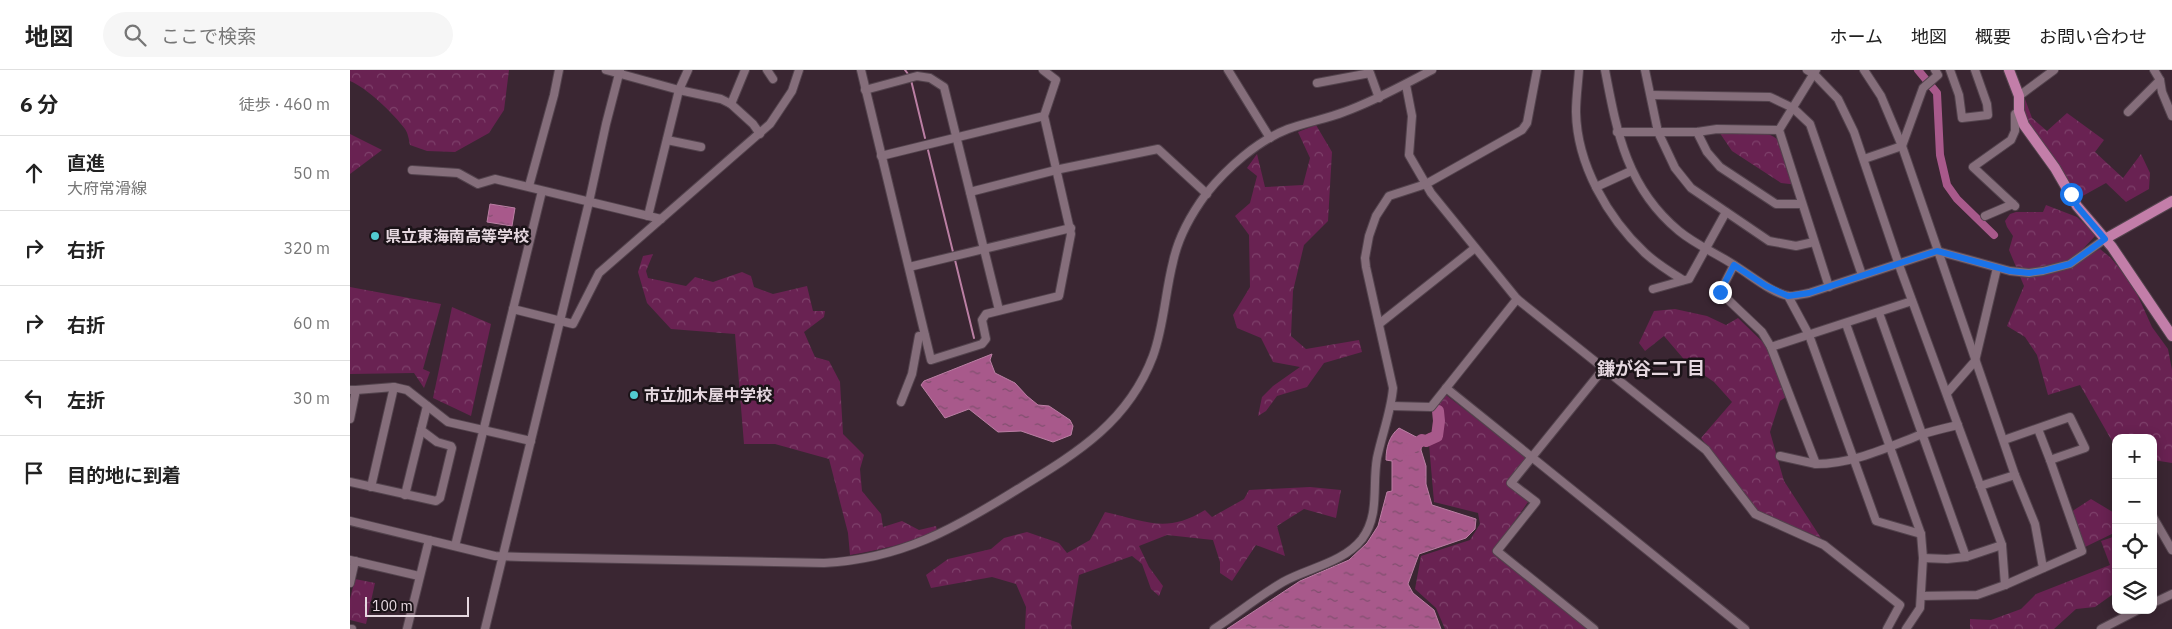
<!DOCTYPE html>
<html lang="ja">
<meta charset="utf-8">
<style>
:root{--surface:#fff;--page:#f6f6f6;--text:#222;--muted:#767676;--line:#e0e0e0}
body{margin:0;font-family:"IBM Plex Sans","Noto Sans JP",sans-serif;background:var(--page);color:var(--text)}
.controls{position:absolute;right:15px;bottom:15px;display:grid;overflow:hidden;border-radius:10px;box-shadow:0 2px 12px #0003}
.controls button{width:45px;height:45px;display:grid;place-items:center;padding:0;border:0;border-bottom:1px solid var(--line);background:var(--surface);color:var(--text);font:25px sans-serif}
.scale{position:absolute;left:15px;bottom:12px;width:104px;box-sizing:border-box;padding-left:5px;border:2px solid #e6d8e0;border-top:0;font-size:14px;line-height:18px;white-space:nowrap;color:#e6d8e0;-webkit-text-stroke:4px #1b1318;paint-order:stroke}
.stop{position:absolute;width:15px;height:15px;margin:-11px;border:4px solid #1a73e8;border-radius:50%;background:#fff}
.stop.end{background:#1a73e8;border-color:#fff;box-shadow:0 1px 5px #0008}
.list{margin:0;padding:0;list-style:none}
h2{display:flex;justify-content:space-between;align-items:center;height:65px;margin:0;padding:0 20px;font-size:21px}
h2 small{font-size:16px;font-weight:400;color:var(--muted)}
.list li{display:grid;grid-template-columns:32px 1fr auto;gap:15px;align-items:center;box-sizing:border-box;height:75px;padding:0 20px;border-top:1px solid var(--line)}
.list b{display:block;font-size:19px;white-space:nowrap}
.list p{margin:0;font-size:16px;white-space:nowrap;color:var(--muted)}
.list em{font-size:16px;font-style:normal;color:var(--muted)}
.icon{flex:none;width:28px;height:28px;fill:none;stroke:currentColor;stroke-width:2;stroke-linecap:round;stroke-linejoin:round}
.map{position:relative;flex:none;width:1822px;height:559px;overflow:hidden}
header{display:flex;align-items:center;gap:30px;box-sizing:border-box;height:70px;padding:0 25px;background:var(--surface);border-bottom:1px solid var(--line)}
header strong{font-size:24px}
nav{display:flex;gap:28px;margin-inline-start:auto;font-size:18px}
.search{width:350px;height:45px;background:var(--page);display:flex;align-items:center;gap:12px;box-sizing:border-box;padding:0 18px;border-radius:28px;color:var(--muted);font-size:19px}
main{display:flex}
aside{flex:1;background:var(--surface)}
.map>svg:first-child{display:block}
.forest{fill:url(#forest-crowns)}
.water{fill:url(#water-ripples);stroke:#bb7fa4}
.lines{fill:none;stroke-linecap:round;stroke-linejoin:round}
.stream{stroke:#bb7fa4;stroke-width:2}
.canal{stroke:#a8598b;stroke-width:8}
.river{stroke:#a8598b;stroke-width:12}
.minor-casing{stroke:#53434d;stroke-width:10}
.major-casing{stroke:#53434d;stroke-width:12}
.minor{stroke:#856e7b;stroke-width:8}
.major{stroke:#c37ea9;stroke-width:10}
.route{stroke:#1a73e8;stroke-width:6}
.poi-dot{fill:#52ccd0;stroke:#1b1318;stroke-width:2}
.labels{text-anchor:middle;stroke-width:5;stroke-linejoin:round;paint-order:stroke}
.poi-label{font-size:16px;font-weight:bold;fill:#e6d8e0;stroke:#1b1318;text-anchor:start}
.neighbourhood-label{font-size:18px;font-weight:bold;fill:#e6d8e0;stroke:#1b1318}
</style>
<header>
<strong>地図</strong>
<div class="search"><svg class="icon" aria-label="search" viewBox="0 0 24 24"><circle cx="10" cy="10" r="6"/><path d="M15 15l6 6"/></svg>ここで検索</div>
<nav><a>ホーム</a><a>地図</a><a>概要</a><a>お問い合わせ</a></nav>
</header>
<main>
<aside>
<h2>6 分<small>徒歩 · 460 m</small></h2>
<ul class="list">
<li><svg class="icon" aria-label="ahead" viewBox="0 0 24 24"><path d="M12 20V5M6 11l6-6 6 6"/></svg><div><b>直進</b><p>大府常滑線</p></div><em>50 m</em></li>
<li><svg class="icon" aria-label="right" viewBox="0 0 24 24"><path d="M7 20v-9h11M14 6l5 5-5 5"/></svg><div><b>右折</b></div><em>320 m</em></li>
<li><svg class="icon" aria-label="right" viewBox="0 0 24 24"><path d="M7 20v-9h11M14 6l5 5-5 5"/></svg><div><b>右折</b></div><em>60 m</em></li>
<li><svg class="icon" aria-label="left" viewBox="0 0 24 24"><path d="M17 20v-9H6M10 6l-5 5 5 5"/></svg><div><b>左折</b></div><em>30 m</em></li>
<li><svg class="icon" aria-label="arrive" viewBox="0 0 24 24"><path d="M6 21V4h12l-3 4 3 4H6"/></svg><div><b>目的地に到着</b></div></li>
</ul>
</aside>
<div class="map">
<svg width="1822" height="559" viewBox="0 0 1822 559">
<defs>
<pattern id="forest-crowns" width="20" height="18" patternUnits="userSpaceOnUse" patternTransform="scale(1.25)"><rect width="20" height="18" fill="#692252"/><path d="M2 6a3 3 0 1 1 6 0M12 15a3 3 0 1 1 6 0" fill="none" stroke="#7e416b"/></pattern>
<pattern id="water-ripples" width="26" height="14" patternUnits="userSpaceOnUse" patternTransform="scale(1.25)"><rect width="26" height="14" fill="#a8598b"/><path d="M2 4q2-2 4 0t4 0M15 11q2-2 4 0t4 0" fill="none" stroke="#804f6e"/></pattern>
</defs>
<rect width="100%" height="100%" fill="#3a2632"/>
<g class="forest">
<path d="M 0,0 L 159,0 L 154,40 L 139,63 L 105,82 L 77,81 L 60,75 C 59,70 58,63 55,59 C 44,44 17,18 0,11 Z"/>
<path d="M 1672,28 L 1675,29 L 1682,48 L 1697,61 L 1717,43 L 1754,70 L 1745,82 L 1773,108 L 1791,84 L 1800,103 L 1799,119 L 1776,132 L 1756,113 L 1729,128 L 1708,96 L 1675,54 Z"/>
<path d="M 966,55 L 982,82 L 978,151 L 954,175 L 943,221 L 941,266 L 956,279 L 1009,270 L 1012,282 L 974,293 L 957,317 L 927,326 L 916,341 L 908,346 L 912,327 L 923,316 L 950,297 L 923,292 L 911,268 L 887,258 L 883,245 L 900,217 L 899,165 L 885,146 L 900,133 L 907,106 L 897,98 L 907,84 L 915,117 L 953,115 L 960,88 L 948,62 Z"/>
<path d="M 1367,59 C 1388,61 1423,56 1435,78 C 1441,89 1444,103 1448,115 L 1431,113 L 1382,81 Z"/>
<path d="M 0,64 L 32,80 L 0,104 Z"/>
<path d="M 1696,135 L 1727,147 L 1746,165 L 1730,182 L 1736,187 L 1750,179 L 1761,188 L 1783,215 L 1802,257 L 1818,279 L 1822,300 L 1822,393 L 1803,390 L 1803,368 L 1766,368 L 1766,378 L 1730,315 L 1698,325 L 1687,285 L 1675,267 L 1657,256 L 1674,216 L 1659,180 L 1663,166 L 1657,157 L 1655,151 L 1660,144 L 1666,142 L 1693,142 Z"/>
<path d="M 303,184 L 296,201 L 298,208 L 336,216 L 345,207 L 363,212 L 392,202 L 401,206 L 404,217 L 423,224 L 457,216 L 463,241 L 475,241 L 474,247 L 454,262 L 465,287 L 479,291 L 490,312 L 493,364 L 514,385 L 510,399 L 512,421 L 531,444 L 533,457 L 552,451 L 569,460 L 586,456 L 587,461 C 558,473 531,480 500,485 L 498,463 L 479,389 L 425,374 L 394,374 L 385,264 L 321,259 L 297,233 L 288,202 L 293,186 Z"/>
<path d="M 0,217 L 91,234 L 73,299 L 80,302 L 74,318 L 64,303 L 0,304 Z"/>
<path d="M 102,237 L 141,254 L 121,346 L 83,328 Z"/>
<path d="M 1325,239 L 1357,246 L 1376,255 L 1388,248 L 1419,278 L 1436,327 L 1430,331 L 1420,362 L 1434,411 L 1471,468 L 1409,442 L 1351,368 L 1382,332 L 1364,312 L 1338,294 L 1314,266 L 1295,281 L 1289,273 L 1304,241 Z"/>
<path d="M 1096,325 L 1176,387 L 1159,413 L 1178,432 L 1144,481 L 1238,559 L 1095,559 L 1086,538 L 1065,519 L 1071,486 L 1120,470 L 1130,454 L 1128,443 L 1084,432 L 1078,363 L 1091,363 L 1092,341 L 1087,337 Z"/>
<path d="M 960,417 L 991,420 L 986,448 L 954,439 L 927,456 L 935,486 L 906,475 L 882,511 L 870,503 L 870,492 L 863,470 L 817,465 L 789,476 L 799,497 L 813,516 L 809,526 L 801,519 L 792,494 L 782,486 L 729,505 L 721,553 L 722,559 L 675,559 L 676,537 L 666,514 L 642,507 L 581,518 L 576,505 L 598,489 L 641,479 L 654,468 L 677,462 L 709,473 L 717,483 L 740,470 L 755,442 C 796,451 816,464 855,440 L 862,447 L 894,429 L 899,420 Z"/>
<path d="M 1741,429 L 1766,444 L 1766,462 L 1735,477 L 1721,442 Z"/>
<path d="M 1766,466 L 1766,522 L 1745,537 L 1726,539 L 1704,559 L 1620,559 L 1620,549 L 1641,550 L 1671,539 L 1686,524 L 1760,495 L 1751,471 Z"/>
<path d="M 5,509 L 25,513 L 16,554 L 0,550 L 0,529 Z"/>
</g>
<g class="water">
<path d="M 140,134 L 165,138 L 162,156 L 137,152 Z"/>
<path d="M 642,284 L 640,290 L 645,303 L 665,313 L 677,326 L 688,335 L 699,336 L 720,350 L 723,356 L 721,365 L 703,372 L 671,361 L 648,362 L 619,339 L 595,348 L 571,315 L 574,311 Z"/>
<path d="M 1049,358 L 1072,370 L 1071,380 L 1076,396 L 1076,414 L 1082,435 L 1126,449 L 1125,459 L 1116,468 L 1069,484 L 1058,514 L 1063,523 L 1084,540 L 1091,559 L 877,559 L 950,511 L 999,490 L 1017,473 L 1028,456 L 1037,422 L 1042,421 L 1042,391 L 1036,390 C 1036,378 1039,366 1049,358 Z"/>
</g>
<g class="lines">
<g class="stream">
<path d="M 555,0 L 558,4"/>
<path d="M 561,10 L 575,68"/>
<path d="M 578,80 L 603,182"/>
<path d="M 605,190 L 624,268"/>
</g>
<path class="canal" d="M 1568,0 L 1587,23 L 1590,85 L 1597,115 L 1607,129 L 1644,165"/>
<path class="river" d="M 1058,380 L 1072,370 L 1076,371 L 1087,366 L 1089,351 L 1088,341"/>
<defs>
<g id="minor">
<path d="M 256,0 L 329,20 L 371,29 L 381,34 L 403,54 L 410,64"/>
<path d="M 417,0 L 423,9"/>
<path d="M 511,0 L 581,290 L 632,274 L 636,269 L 632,250 L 636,244 L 709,226 L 721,164 L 694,46 L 706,10 L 693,0"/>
<path d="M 878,0 L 920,68"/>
<path d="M 1229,0 C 1228,14 1226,28 1226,42 C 1227,95 1258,148 1295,183 C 1306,193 1320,202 1333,210"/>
<path d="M 1255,0 C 1267,63 1277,118 1329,161 C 1346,175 1366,183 1384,195 C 1398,203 1424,225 1440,226 C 1446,226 1453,224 1459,223 L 1587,181 L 1660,201 L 1679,203 L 1693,201 L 1720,194 L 1755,169"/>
<path d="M 1295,0 L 1308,62 L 1325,98 L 1341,118 L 1419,171 L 1446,176 L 1464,172"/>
<path d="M 1457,0 L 1464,4 L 1488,29 L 1504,62 L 1549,195 L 1652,475 L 1655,515"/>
<path d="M 1466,0 L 1429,60 L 1479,217"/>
<path d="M 1514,0 L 1531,26 L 1552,76 L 1665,405 L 1685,454 L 1693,498"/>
<path d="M 1600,0 L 1609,25 L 1612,48 L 1638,45 L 1637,34 L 1625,0"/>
<path d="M 1804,0 L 1810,10"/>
<path d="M 967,13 L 1020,3 L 1029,28"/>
<path d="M 1056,15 L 1062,46 L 1059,85 L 1081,123 L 1167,229 L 1356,380 L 1405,444 L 1474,475 L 1550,535 L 1537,559"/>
<path d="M 515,20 L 567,6 L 580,8 L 594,17 L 649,240"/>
<path d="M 1301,25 L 1420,27 L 1443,38 L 1460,54 L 1512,205"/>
<path d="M 1669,26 L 1704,0"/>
<path d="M 381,34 L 395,0"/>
<path d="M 1778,42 L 1810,10 L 1812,22 L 1822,46"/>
<path d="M 1267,62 L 1347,62 L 1367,59 L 1429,60"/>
<path d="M 1347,62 L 1357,82 L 1370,97 L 1426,134 L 1451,134"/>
<path d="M 317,70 L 351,77"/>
<path d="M 531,86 L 694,46"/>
<path d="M 1514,89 L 1552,76 L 1573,18 L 1588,5 L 1585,0"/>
<path d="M 62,100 L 108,103 L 128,114 L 145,109 L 311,149"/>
<path d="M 179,116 L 204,25 L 209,0"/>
<path d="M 1246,117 L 1281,101"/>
<path d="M 620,122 L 710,99 L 808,79 L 857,124"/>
<path d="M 1665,136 L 1623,97 L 1661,70 L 1665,61 L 1665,44 L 1669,41"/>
<path d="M 298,146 L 329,20 L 338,0"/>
<path d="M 1635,146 L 1663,134"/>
<path d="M 1384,195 L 1370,222 L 1412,262 L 1421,277 L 1466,394 C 1502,394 1536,378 1570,365 C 1582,361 1595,358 1608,355"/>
<path d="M 559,197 L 721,158"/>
<path d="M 1303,219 L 1339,209 L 1376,142"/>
<path d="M 1438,226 L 1459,265 L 1526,451 L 1571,464"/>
<path d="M 163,239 L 223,254 L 249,203 L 420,54 L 442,21 L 449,0"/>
<path d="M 1529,243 L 1616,487 L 1652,475"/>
<path d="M 1029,254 L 1125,178"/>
<path d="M 1496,254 L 1571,464 L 1573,488 L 1570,538 L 1556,559"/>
<path d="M 1421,277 L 1562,231"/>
<path d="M 1096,318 L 1395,559"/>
<path d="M 0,320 L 6,320 L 0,349"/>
<path d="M 6,320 L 44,317 L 57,320 L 98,352 L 181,371"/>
<path d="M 1597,323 L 1625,291 L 1647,198"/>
<path d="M 551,332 L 562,304 L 569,266 L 575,266"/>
<path d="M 1041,336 L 1081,337 L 1167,229"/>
<path d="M 1688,359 L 1700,390"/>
<path d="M 1430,386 L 1466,394"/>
<path d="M 0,412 L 86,431 L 90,428 L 102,378 L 101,376 L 87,372 L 71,360 L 77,336"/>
<path d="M 1630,416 L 1665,405"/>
<path d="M 21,417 L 44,317"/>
<path d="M 55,425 L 71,360"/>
<path d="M 1803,447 L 1822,480"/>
<path d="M 0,451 L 145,486 L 172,487 L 474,493 C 551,489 604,459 668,419 C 725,384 778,353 803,286 C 814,256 815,223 823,192 C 828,168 842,143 856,124 C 877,98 907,71 938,59 C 957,52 976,49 994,42 C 1025,31 1053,15 1082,0"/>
<path d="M 105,476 L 192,121"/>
<path d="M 1573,488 L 1597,489 L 1616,487"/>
<path d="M 0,490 L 69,506"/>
<path d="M 0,513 L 5,491"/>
<path d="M 1571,526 L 1627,525 L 1655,515 L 1732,481 L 1700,390 L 1735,378 L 1720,347 L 1654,370"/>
<path d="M 1803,533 L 1822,524"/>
<path d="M 0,559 L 2,559"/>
<path d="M 57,559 L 79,470"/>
<path d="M 135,559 L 239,132 L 256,54 L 270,0"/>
<path d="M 864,559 C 887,544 909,526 933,512 C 958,498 993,493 1012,469 C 1030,445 1022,416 1027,388 C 1032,364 1041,342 1043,318 L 1016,197 L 1015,188 L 1019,166 L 1026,146 L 1039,126 L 1076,114 L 1172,60 L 1177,53 L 1187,0"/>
<path d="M 1244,559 L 1147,481 L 1186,432 L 1161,413 L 1254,298"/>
<path d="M 1751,559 L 1788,540"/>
</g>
<g id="major">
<path d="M 1659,0 L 1669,26 L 1669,41 L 1674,55 L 1705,98 L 1727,136 L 1762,177 L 1822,266"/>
<path d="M 1755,169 L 1822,131"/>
</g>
</defs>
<use href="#minor" class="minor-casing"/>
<use href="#major" class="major-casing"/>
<use href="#minor" class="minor"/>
<use href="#major" class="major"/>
</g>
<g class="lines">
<path class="route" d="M 1370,222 L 1384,195 L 1416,216 L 1438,226 L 1459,223 L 1587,181 L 1660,201 L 1679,203 L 1693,201 L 1720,194 L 1755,169 L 1727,136 L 1721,124"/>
</g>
<g class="poi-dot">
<circle cx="25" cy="166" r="5"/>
<circle cx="284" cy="325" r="5"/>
</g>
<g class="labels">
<g class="poi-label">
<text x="35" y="172">県立東海南高等学校</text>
<text x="294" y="331">市立加木屋中学校</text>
</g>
<g class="neighbourhood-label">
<text x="1301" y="305">鎌が谷二丁目</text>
</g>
</g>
</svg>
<div class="controls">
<button>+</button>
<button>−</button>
<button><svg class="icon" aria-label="locate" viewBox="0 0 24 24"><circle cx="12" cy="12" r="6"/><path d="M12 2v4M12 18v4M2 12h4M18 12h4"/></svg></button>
<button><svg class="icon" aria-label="layers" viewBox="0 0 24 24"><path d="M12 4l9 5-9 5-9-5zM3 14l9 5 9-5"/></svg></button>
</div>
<div class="scale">100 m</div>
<div class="stop" style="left:1721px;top:124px"></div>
<div class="stop end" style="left:1370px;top:222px"></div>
</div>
</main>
